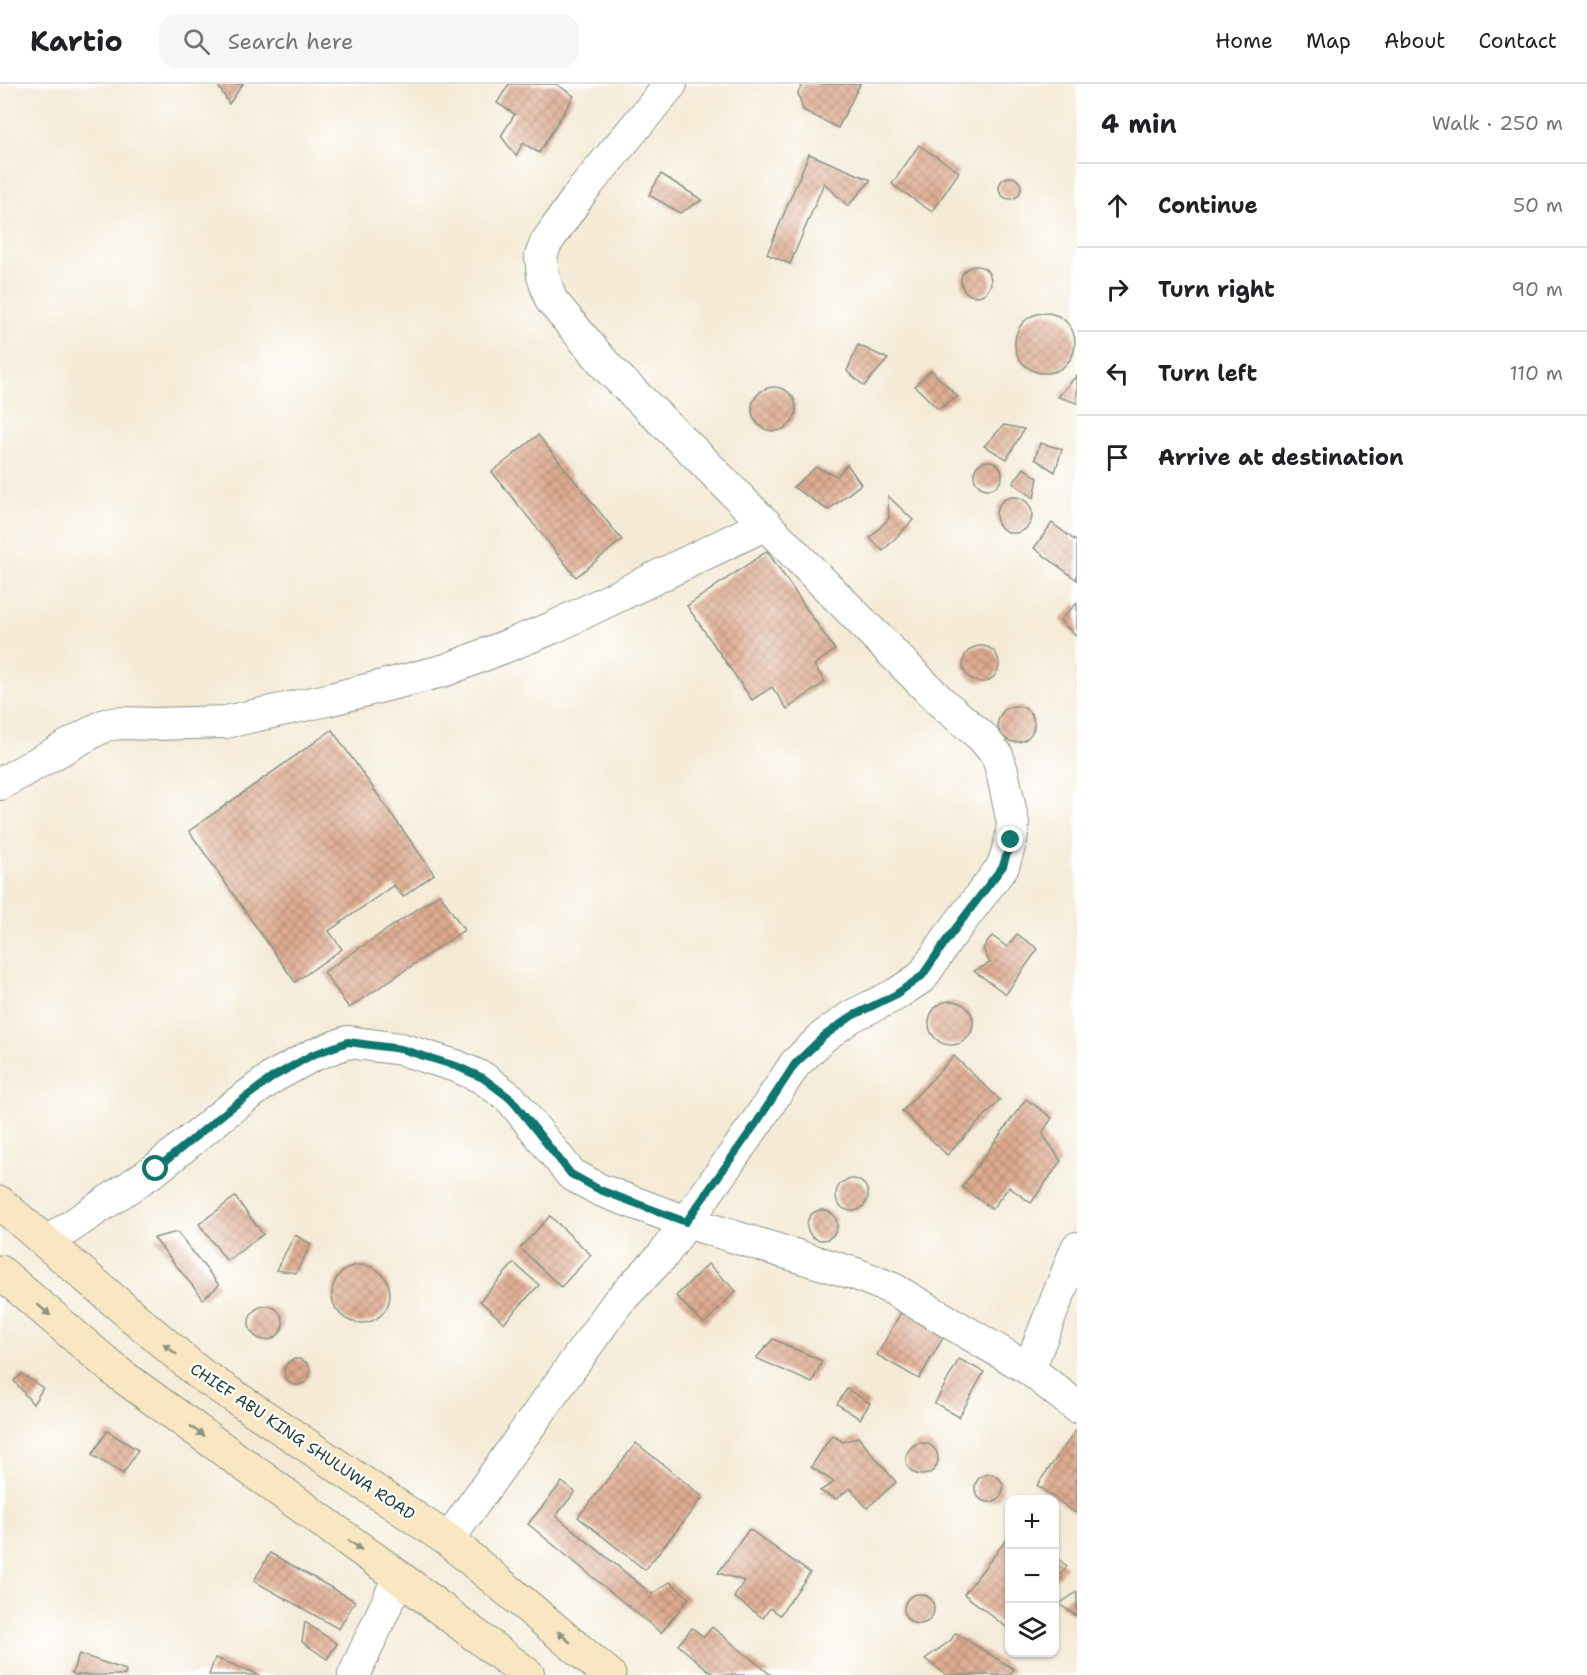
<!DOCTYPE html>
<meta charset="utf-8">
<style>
:root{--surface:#fff;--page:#f6f6f6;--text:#202124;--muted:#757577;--line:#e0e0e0}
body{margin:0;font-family:"Shantell Sans",sans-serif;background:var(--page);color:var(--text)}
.controls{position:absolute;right:18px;bottom:18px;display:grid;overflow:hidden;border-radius:12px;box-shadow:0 2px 4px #0004}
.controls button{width:54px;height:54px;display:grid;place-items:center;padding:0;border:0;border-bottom:2px solid var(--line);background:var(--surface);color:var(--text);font:30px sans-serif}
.stop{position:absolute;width:18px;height:18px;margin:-14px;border:4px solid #0f766e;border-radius:50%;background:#fff}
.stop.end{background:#0f766e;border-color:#fff;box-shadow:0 2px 6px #0008}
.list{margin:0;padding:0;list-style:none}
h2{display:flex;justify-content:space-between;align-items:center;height:78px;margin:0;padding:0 24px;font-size:26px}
h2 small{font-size:20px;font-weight:400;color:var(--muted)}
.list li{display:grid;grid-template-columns:39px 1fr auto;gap:18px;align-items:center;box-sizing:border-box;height:84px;padding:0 24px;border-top:2px solid var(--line)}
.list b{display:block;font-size:22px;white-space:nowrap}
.list em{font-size:20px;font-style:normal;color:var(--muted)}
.icon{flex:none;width:33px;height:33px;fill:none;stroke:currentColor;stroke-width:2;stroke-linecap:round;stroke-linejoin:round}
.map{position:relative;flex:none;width:1077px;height:1591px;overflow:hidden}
header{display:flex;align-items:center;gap:36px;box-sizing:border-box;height:84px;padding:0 30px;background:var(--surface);border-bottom:2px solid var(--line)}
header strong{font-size:28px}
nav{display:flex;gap:33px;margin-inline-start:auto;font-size:21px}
.search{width:420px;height:54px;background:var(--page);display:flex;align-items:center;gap:15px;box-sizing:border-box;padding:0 21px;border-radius:18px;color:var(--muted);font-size:22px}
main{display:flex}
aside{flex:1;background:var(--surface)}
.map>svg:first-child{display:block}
.building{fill:url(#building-cross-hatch)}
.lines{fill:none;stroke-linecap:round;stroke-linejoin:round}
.street-casing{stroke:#8a9484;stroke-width:34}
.secondary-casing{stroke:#8a9484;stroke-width:35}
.street{stroke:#fff;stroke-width:32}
.secondary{stroke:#f9e7c3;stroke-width:33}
.oneway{fill:#8c927c}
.route{stroke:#0f766e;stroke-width:8}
.labels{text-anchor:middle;stroke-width:4.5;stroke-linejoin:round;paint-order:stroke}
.street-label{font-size:16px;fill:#1f3d34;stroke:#fff}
</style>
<header>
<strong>Kartio</strong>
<div class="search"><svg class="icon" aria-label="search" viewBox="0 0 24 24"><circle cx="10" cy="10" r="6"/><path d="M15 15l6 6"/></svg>Search here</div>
<nav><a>Home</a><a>Map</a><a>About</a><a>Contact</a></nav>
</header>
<main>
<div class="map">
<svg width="1077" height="1591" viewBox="0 0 1077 1591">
<defs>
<pattern id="building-cross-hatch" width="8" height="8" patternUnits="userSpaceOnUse" patternTransform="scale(1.5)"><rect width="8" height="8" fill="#dfaa8f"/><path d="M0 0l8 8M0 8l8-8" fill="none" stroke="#b48c76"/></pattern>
</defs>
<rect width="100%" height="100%" fill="#fff"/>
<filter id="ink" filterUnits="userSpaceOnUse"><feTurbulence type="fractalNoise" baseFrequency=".0167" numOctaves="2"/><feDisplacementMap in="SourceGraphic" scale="12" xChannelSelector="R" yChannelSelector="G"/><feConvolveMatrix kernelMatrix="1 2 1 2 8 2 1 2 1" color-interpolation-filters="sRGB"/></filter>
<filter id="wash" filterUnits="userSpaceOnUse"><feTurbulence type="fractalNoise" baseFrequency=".008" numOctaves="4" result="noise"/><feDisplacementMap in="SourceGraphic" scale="24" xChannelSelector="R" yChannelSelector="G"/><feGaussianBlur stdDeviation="1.35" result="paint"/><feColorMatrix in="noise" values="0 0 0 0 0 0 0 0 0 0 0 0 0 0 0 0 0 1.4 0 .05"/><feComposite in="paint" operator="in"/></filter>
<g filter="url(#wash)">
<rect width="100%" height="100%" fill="#f4ead5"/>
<g id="blocks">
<g class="building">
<path d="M 217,0 L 243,0 L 229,20 Z"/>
<path d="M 509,0 L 556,0 L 574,12 L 539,69 L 523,59 L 516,72 L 501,52 L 515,30 L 497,19 Z"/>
<path d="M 803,0 L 860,0 L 838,44 L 803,26 L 798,9 Z"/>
<path d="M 919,61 L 959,88 L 932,128 L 892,100 Z"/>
<path d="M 809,70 L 871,96 L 848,122 L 824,99 L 790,180 L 767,170 Z"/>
<path d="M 661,90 L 702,116 L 680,129 L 649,111 Z"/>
<circle cx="1010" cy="104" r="11"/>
<circle cx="976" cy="197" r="15"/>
<circle cx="1045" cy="259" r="30"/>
<path d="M 858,261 L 888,275 L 864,302 L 847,287 Z"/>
<path d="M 931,286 L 958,313 L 938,325 L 915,302 Z"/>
<path d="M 1077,291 L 1077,319 L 1058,313 Z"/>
<circle cx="774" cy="325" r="22"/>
<path d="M 1004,341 L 1024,345 L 1007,375 L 984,362 Z"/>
<path d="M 538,351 L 622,456 L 576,493 L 492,388 Z"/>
<path d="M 1040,359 L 1062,365 L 1055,388 L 1035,375 Z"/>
<circle cx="988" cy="391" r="14"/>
<path d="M 847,380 L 861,400 L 828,426 L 793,403 L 816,383 L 837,392 Z"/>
<path d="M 1024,384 L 1038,394 L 1034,414 L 1013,399 Z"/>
<path d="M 888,412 L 913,436 L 883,467 L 870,454 L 889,434 Z"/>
<circle cx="1014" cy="431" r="18"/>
<path d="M 1052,439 L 1077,458 L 1077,496 L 1034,464 Z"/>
<path d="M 767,467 L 835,566 L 814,581 L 825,598 L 787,625 L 772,603 L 752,616 L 687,522 Z"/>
<path d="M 1077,519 L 1077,553 L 1060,536 Z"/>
<circle cx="981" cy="580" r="18"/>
<circle cx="1016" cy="640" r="18"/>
<path d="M 332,646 L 434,790 L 403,813 L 394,801 L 329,847 L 342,865 L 295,898 L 189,747 Z"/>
<path d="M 440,810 L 464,846 L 349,924 L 324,888 Z"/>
<path d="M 1017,850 L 1038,865 L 1006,910 L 974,887 L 990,879 L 983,864 L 992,852 L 1007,863 Z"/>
<circle cx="951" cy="939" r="22"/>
<path d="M 954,972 L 1000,1016 L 947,1071 L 902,1027 Z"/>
<path d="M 1026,1015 L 1052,1034 L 1042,1049 L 1061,1077 L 1031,1119 L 1009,1103 L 992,1125 L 962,1103 Z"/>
<circle cx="852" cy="1111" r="16"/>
<path d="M 235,1113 L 263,1150 L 227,1177 L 199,1140 Z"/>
<circle cx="822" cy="1141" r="15"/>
<path d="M 550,1132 L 591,1171 L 561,1203 L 520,1164 Z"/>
<path d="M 177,1148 L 219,1201 L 203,1215 L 154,1154 Z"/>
<path d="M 295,1151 L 311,1160 L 296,1189 L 276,1186 Z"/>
<path d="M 514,1179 L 539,1201 L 504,1239 L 480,1217 Z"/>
<path d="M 708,1180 L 736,1207 L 704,1240 L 676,1212 Z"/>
<circle cx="361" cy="1210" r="29"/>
<circle cx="266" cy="1239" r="17"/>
<path d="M 904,1223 L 947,1247 L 919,1295 L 877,1271 Z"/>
<path d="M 773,1255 L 822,1277 L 812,1299 L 756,1274 Z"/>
<path d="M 959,1275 L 984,1288 L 959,1333 L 935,1319 Z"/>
<circle cx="297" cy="1288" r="13"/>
<path d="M 22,1290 L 43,1304 L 33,1320 L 14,1297 Z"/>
<path d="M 847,1305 L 870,1319 L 860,1335 L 837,1320 Z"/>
<path d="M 1077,1345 L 1077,1430 L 1037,1401 Z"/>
<path d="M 107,1347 L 138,1366 L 123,1390 L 92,1371 Z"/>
<path d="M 832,1351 L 843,1358 L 858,1353 L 896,1398 L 867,1424 L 850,1404 L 836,1415 L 820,1407 L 834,1398 L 811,1383 Z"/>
<path d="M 636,1359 L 703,1413 L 645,1486 L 578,1433 Z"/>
<circle cx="922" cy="1375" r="16"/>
<circle cx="989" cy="1404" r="14"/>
<path d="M 562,1398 L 575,1408 L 556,1432 L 652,1510 L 670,1498 L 689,1514 L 661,1549 L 528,1440 Z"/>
<path d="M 749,1445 L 810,1489 L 780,1531 L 770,1524 L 763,1534 L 734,1513 L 745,1497 L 718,1489 Z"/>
<path d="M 1010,1451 L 1010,1546 L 964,1510 Z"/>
<path d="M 270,1469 L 355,1517 L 339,1545 L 254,1497 Z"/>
<path d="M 1054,1472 L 1067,1482 L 1054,1498 Z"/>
<path d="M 1077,1508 L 1077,1532 L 1059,1520 Z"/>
<circle cx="919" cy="1525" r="15"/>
<path d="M 305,1538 L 337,1560 L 327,1575 L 302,1558 Z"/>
<path d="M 712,1543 L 771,1591 L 714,1591 L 678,1561 L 692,1544 L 704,1553 Z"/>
<path d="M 955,1549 L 1014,1585 L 1010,1591 L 947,1591 L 925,1575 L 951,1556 Z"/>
<path d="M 79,1570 L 126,1586 L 125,1591 L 75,1591 L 72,1589 Z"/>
<path d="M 215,1574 L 260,1591 L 209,1591 Z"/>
</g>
</g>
</g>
<g filter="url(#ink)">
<use href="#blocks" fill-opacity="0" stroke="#8a9484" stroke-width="1.5"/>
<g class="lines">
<defs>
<g id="street">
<path d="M 0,700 L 105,641 L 121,639 L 154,640 L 226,638 L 327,616 L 446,586 L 552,544 L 766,440"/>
<path d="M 46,1159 L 156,1085 L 227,1027 L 273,993 L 313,971 L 348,958 L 401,965 L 456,982 L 483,994 L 511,1015 L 571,1090 L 600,1106 L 686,1138 L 856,1190 L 893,1205 L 1029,1285 L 1077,1323"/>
<path d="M 1029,1285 L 1077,1164"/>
<path d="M 448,1456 L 617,1219 L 663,1171 L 757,1038 L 795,980 L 824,952 L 852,932 L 895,911 L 922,893 L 946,857 L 1003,782 L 1011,756 L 1013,739 L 1002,687 L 997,671 L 982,653 L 940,617 L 699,373 L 609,285 L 551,216 L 543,192 L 541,172 L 546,159 L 582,107 L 671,0"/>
<path d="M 354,1591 L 399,1493"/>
</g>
<g id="secondary">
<path d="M 0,1119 L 199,1289 L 448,1456 L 609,1591"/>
<path d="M 0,1188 L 118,1289 L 399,1493 L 528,1591"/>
</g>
</defs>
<use href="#street" class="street-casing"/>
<use href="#secondary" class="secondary-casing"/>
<use href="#street" class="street"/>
<use href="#secondary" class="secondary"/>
</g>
<defs><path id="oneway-solid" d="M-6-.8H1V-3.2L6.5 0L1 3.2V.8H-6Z" transform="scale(1.5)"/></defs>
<g class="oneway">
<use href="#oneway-solid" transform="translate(44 1226) rotate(41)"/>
<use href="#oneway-solid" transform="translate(170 1265) rotate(-140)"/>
<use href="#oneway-solid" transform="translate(197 1347) rotate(36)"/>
<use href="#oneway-solid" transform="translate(355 1461) rotate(36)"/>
<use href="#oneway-solid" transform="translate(564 1553) rotate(-140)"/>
</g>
</g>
<g class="lines" filter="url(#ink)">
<path class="route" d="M 156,1085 L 227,1027 L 273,993 L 312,971 L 348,958 L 401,965 L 456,982 L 483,994 L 511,1015 L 571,1090 L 600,1106 L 686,1138 L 757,1038 L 795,980 L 824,952 L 852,932 L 895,911 L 922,892 L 946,857 L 1003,782 L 1011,756"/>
</g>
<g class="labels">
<g class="street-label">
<text transform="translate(303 1357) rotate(34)" y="6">CHIEF ABU KING SHULUWA ROAD</text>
</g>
</g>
</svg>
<div class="controls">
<button>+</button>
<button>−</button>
<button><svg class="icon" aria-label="layers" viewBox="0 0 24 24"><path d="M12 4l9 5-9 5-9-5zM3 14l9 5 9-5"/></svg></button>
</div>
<div class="stop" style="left:156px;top:1085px"></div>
<div class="stop end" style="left:1011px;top:756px"></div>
</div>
<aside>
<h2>4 min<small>Walk · 250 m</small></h2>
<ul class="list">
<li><svg class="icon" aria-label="ahead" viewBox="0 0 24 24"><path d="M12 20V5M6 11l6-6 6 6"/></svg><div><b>Continue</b></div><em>50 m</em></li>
<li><svg class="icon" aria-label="right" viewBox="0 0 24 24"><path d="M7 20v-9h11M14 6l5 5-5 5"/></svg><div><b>Turn right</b></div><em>90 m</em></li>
<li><svg class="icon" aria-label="left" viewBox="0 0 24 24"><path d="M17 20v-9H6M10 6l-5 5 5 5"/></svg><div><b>Turn left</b></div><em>110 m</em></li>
<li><svg class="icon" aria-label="arrive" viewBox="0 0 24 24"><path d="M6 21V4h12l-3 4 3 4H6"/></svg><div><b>Arrive at destination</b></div></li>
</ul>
</aside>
</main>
